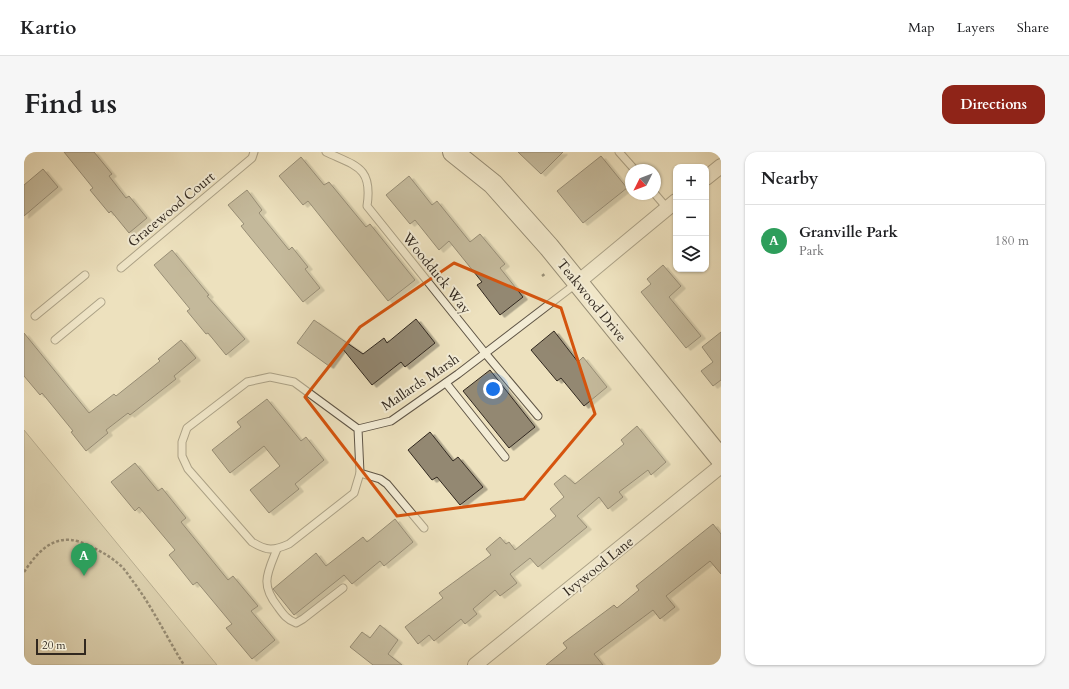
<!DOCTYPE html>
<meta charset="utf-8">
<style>
:root{--surface:#fff;--page:#f6f6f6;--text:#202124;--muted:#757577;--line:#e0e0e0;--accent:#8f2418}
body{margin:0;font-family:Cardo,serif;background:var(--page);color:var(--text)}
.controls{position:absolute;right:12px;top:12px;display:grid;overflow:hidden;border-radius:8px;box-shadow:0 1px 3px #0004}
.controls button{width:36px;height:36px;display:grid;place-items:center;padding:0;border:0;border-bottom:1px solid var(--line);background:var(--surface);color:var(--text);font:20px sans-serif}
.compass{position:absolute;left:601px;top:12px;width:36px;height:36px;border-radius:50%;background:var(--surface);box-shadow:0 1px 3px #0004;rotate:228deg}
.scale{position:absolute;left:12px;bottom:10px;width:50px;box-sizing:border-box;padding-left:4px;border:2px solid #31281f;border-top:0;font-size:11px;line-height:14px;white-space:nowrap;color:#31281f;-webkit-text-stroke:3px #f3ecd5;paint-order:stroke}
.you{position:absolute;left:469px;top:237px;width:14px;height:14px;margin:-10px;border:3px solid #fff;border-radius:50%;background:#1a73e8;box-shadow:0 0 0 6px #1a73e833}
.badge{display:grid;place-items:center;width:26px;height:26px;border-radius:50%;background:var(--accent);color:#fff;font-size:13px;font-weight:700}
.pin{position:absolute;translate:-50% -33px;filter:drop-shadow(0 1px 2px #0008)}
.pin::after{content:'';position:absolute;top:21px;width:14px;height:12px;background:inherit;clip-path:polygon(0 0,100% 0,50% 100%)}
.list{margin:0;padding:0;list-style:none}
h2{display:flex;justify-content:space-between;align-items:center;height:52px;margin:0;padding:0 16px;font-size:17px}
h2 small{font-size:13px;font-weight:400;color:var(--muted)}
.list li{display:grid;grid-template-columns:26px 1fr auto;gap:12px;align-items:center;box-sizing:border-box;height:72px;padding:0 16px;border-top:1px solid var(--line)}
.list b{display:block;font-size:15px;white-space:nowrap}
.list p{margin:0;font-size:13px;white-space:nowrap;color:var(--muted)}
.list em{font-size:13px;font-style:normal;color:var(--muted)}
.icon{flex:none;width:22px;height:22px;fill:none;stroke:currentColor;stroke-width:2;stroke-linecap:round;stroke-linejoin:round}
.map{position:relative;flex:none;width:697px;height:513px;overflow:hidden;border-radius:12px}
header{display:flex;align-items:center;gap:24px;box-sizing:border-box;height:56px;padding:0 20px;background:var(--surface);border-bottom:1px solid var(--line)}
header strong{font-size:19px}
nav{display:flex;gap:22px;margin-inline-start:auto;font-size:14px}
.intro{display:flex;align-items:center;justify-content:space-between;box-sizing:border-box;height:96px;padding:0 24px}
h1{margin:0;font-size:28px}
.button{padding:10px 18px;border-radius:12px;background:var(--accent);color:#fff;font-size:14px;font-weight:700}
main{display:flex;gap:24px;padding:0 24px}
aside{flex:1;background:var(--surface);border-radius:12px;box-shadow:0 1px 3px #0004}
.map>svg:first-child{display:block}
.green{fill:#cdc2a3;stroke:#7f7561}
.building{fill:#938872;stroke:#31281f;filter:url(#shadow)}
.lines{fill:none;stroke-linecap:round;stroke-linejoin:round}
.lane-casing{stroke:#605647;stroke-width:9}
.street-casing{stroke:#605647;stroke-width:16}
.secondary-casing{stroke:#31281f;stroke-width:22}
.path{stroke:#31281f;stroke-width:2.5;stroke-dasharray:3 2;stroke-linecap:butt}
.lane{stroke:#f3ecd5;stroke-width:7}
.street{stroke:#f3ecd5;stroke-width:14}
.secondary{stroke:#f3ecd5;stroke-width:20}
.marked{fill:none;stroke:#d6540e;stroke-width:3;stroke-linejoin:round}
.labels{text-anchor:middle;stroke-width:4;stroke-linejoin:round;paint-order:stroke}
.street-label{font-size:14px;fill:#31281f;stroke:#f3ecd5}
</style>
<header>
<strong>Kartio</strong>
<nav><a>Map</a><a>Layers</a><a>Share</a></nav>
</header>
<div class="intro"><h1>Find us</h1><a class="button">Directions</a></div>
<main>
<div class="map">
<svg width="697" height="513" viewBox="0 0 697 513">
<defs>
<filter id="shadow"><feDropShadow dx="4.5" dy="2.5" stdDeviation="0" flood-color="#0004"/></filter>
</defs>
<rect width="100%" height="100%" fill="#ede1be"/>
<filter id="stains"><feTurbulence type="fractalNoise" baseFrequency=".005" numOctaves="4"/><feColorMatrix values="0 0 0 0 .2 0 0 0 0 .09 0 0 0 0 .02 0 0 0 .5 -.17"/></filter>
<radialGradient id="worn" r=".72"><stop offset=".6" stop-color="#630" stop-opacity="0"/><stop offset="1" stop-color="#630" stop-opacity=".3"/></radialGradient>
<path class="green" d="M 0,278 L 193,513 L 0,513 Z"/>
<g class="building">
<path d="M 40,0 L 70,0 L 88,22 L 85,24 L 102,46 L 105,44 L 123,66 L 105,81 L 87,59 L 85,61 L 66,38 L 69,36 Z"/>
<path d="M 494,0 L 539,0 L 517,22 Z"/>
<path d="M 577,4 L 603,36 L 559,71 L 533,39 Z"/>
<path d="M 277,5 L 300,33 L 305,30 L 342,75 L 346,72 L 391,128 L 364,149 L 284,49 L 279,53 L 255,24 Z"/>
<path d="M 19,17 L 34,35 L 0,64 L 0,33 Z"/>
<path d="M 385,24 L 408,53 L 413,49 L 446,90 L 456,82 L 481,112 L 476,116 L 499,145 L 476,163 L 453,133 L 458,130 L 425,89 L 415,98 L 391,68 L 386,72 L 362,43 Z"/>
<path d="M 223,38 L 238,58 L 235,61 L 265,98 L 268,95 L 284,115 L 281,117 L 296,136 L 279,150 L 217,74 L 220,72 L 204,53 Z"/>
<path d="M 148,98 L 185,143 L 183,144 L 221,187 L 202,203 L 184,181 L 182,182 L 163,159 L 166,157 L 130,113 Z"/>
<path d="M 639,113 L 657,134 L 645,145 L 677,184 L 662,196 L 617,140 L 627,132 L 623,127 Z"/>
<path d="M 392,167 L 411,191 L 381,215 L 377,210 L 348,233 L 318,196 L 305,214 L 273,191 L 290,168 L 339,202 L 360,186 L 363,191 Z"/>
<path d="M 530,179 L 554,210 L 559,205 L 583,235 L 560,254 L 537,226 L 533,229 L 507,198 Z"/>
<path d="M 697,180 L 697,228 L 689,234 L 677,219 L 689,210 L 678,195 Z"/>
<path d="M 0,181 L 65,261 L 90,242 L 92,244 L 136,209 L 134,207 L 157,188 L 172,206 L 150,224 L 152,227 L 106,263 L 104,261 L 82,278 L 84,281 L 62,299 L 47,280 L 49,279 L 18,241 L 16,243 L 0,224 Z"/>
<path d="M 466,218 L 511,275 L 485,296 L 439,239 Z"/>
<path d="M 243,247 L 277,289 L 282,285 L 300,308 L 271,332 L 275,337 L 245,361 L 226,338 L 256,314 L 240,294 L 206,321 L 188,298 L 217,275 L 213,270 Z"/>
<path d="M 613,274 L 642,310 L 627,323 L 624,318 L 595,340 L 599,345 L 584,357 L 575,345 L 553,364 L 563,375 L 514,415 L 506,406 L 486,422 L 493,431 L 476,444 L 471,438 L 449,457 L 453,462 L 441,472 L 437,467 L 410,489 L 405,483 L 394,492 L 381,475 L 419,446 L 415,441 L 467,403 L 462,397 L 476,385 L 482,392 L 485,390 L 491,398 L 532,364 L 526,357 L 540,345 L 530,332 L 541,323 L 551,332 L 600,292 L 597,288 Z"/>
<path d="M 406,280 L 429,309 L 434,305 L 459,335 L 436,353 L 413,325 L 408,328 L 384,298 Z"/>
<path d="M 111,311 L 134,339 L 138,336 L 162,366 L 157,370 L 204,428 L 209,424 L 234,454 L 227,459 L 251,488 L 228,507 L 202,476 L 208,472 L 173,430 L 169,433 L 145,403 L 151,398 L 115,355 L 111,359 L 87,330 Z"/>
<path d="M 371,367 L 389,390 L 360,414 L 356,409 L 328,432 L 320,423 L 270,463 L 249,437 L 292,401 L 302,414 L 339,385 L 343,390 Z"/>
<path d="M 689,372 L 697,382 L 697,422 L 686,409 L 642,444 L 651,455 L 636,467 L 629,458 L 570,502 L 579,513 L 522,513 L 543,496 L 539,491 L 590,453 L 593,456 L 615,438 L 612,434 Z"/>
<path d="M 356,473 L 374,488 L 364,502 L 378,513 L 349,513 L 326,495 L 338,480 L 346,486 Z"/>
</g>
<g class="lines">
<defs>
<g id="lane">
<path d="M 302,0 C 332,14 349,15 343,54 L 461,201 L 514,264"/>
<path d="M 595,0 L 611,18"/>
<path d="M 631,42 L 643,56"/>
<path d="M 97,116 L 228,6 L 230,0"/>
<path d="M 11,164 L 61,123"/>
<path d="M 31,188 L 77,150"/>
<path d="M 422,231 L 481,305"/>
<path d="M 334,277 L 336,321 L 330,341 L 265,392 C 249,399 243,399 228,390 L 164,317 L 158,304 L 158,290 L 163,276 L 223,230 L 246,225 L 270,230 L 334,277 L 367,269 L 434,222 L 553,131"/>
<path d="M 336,321 L 356,327 L 363,332 L 400,376"/>
<path d="M 253,397 C 243,422 236,432 254,455 C 259,462 263,468 272,471 L 279,467 L 319,436"/>
</g>
<g id="street">
<path d="M 682,26 L 697,14"/>
<path d="M 553,131 L 652,49"/>
<path d="M 451,513 L 697,314"/>
</g>
<path id="secondary" d="M 429,0 L 469,32 L 525,95 L 697,307"/>
</defs>
<use href="#lane" class="lane-casing"/>
<use href="#street" class="street-casing"/>
<use href="#secondary" class="secondary-casing"/>
<g class="path">
<path d="M 518,124 L 522,121"/>
<path d="M 0,420 C 18,393 36,378 68,395 C 78,400 87,405 96,413 C 102,418 106,426 111,432 C 130,458 143,486 160,513"/>
</g>
<use href="#lane" class="lane"/>
<use href="#street" class="street"/>
<use href="#secondary" class="secondary"/>
</g>
<path d="M0 0H697V513H0ZM 430,111 L 537,156 L 571,262 L 500,347 L 373,364 L 281,245 L 336,175 Z" fill="#ede1be" fill-opacity=".55" fill-rule="evenodd"/>
<path class="marked" d="M 430,111 L 537,156 L 571,262 L 500,347 L 373,364 L 281,245 L 336,175 Z"/>
<g class="labels">
<g class="street-label">
<text transform="translate(147 57) rotate(-40)" y="5">Gracewood Court</text>
<text transform="translate(413 121) rotate(51)" y="5">Woodduck Way</text>
<text transform="translate(568 148) rotate(51)" y="5">Teakwood Drive</text>
<text transform="translate(396 230) rotate(-34)" y="5">Mallards Marsh</text>
<text transform="translate(574 414) rotate(-39)" y="5">Ivywood Lane</text>
</g>
</g>
<rect width="100%" height="100%" filter="url(#stains)"/>
<rect width="100%" height="100%" fill="url(#worn)"/>
</svg>
<div class="controls">
<button>+</button>
<button>−</button>
<button><svg class="icon" aria-label="layers" viewBox="0 0 24 24"><path d="M12 4l9 5-9 5-9-5zM3 14l9 5 9-5"/></svg></button>
</div>
<svg class="compass" viewBox="-18 -18 36 36"><path d="M0-13l5 13h-10z" fill="#e53935"/><path d="M0 13l5-13h-10z" fill="#757577"/></svg>
<div class="scale">20 m</div>
<div class="you"></div>
<div class="pin badge" style="left:60px;top:424px;background:#2e9e5b">A</div>
</div>
<aside>
<h2>Nearby<small></small></h2>
<ul class="list">
<li><span class="badge" style="background:#2e9e5b">A</span><div><b>Granville Park</b><p>Park</p></div><em>180 m</em></li>
</ul>
</aside>
</main>
